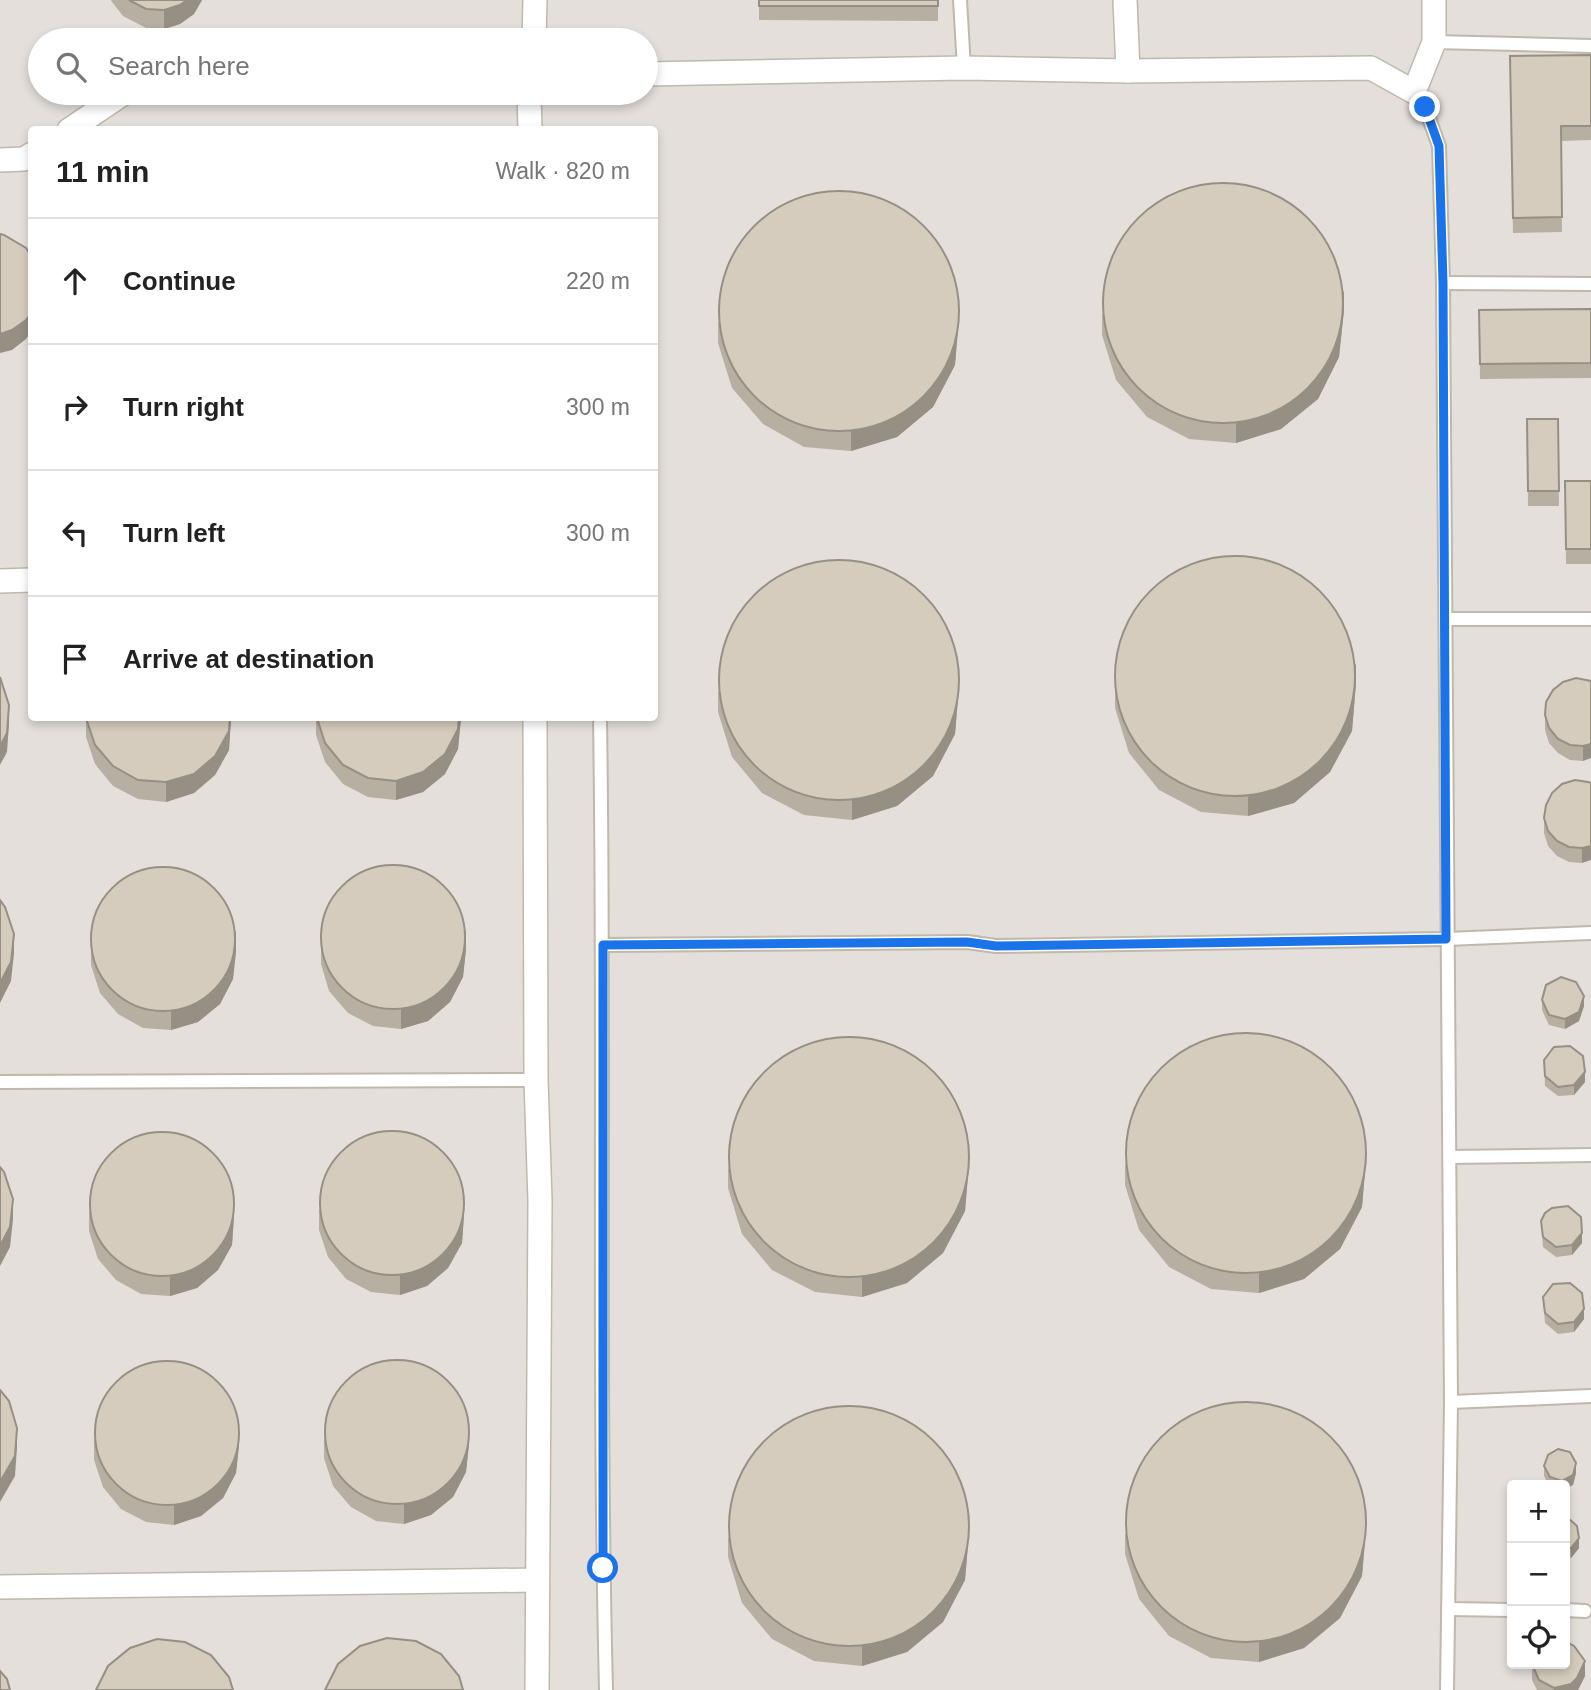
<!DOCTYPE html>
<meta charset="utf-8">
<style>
:root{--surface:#fff;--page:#f6f6f6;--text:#222;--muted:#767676;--line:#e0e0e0}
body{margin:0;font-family:Arial,sans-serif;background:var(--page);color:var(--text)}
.controls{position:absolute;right:21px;bottom:21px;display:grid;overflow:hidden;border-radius:7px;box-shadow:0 4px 10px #0003}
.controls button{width:63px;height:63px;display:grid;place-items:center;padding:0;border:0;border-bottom:2px solid var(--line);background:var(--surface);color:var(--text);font:35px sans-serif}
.stop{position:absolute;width:21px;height:21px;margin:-16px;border:5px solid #1a73e8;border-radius:50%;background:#fff}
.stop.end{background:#1a73e8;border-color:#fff;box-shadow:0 2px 7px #0008}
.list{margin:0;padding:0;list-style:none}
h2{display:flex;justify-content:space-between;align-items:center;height:91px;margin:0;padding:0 28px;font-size:30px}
h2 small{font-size:23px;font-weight:400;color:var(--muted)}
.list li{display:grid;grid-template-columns:46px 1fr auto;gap:21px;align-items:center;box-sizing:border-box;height:126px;padding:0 28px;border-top:2px solid var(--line)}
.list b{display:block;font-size:26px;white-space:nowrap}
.list em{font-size:23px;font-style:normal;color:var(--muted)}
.icon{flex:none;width:38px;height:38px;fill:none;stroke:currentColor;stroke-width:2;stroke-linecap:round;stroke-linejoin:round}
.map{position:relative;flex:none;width:1591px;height:1690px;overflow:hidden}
.search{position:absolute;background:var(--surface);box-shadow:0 4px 10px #0003;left:28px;top:28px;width:630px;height:77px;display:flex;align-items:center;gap:18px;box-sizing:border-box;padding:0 24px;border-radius:38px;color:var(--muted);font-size:26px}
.panel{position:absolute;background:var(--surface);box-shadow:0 4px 10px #0003;left:28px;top:126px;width:630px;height:595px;border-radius:7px}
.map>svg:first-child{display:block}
.industrial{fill:#e4dfda;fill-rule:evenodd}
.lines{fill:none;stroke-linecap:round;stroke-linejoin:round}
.lane-casing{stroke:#c0b8ab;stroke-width:16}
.street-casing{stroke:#c0b8ab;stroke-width:26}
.lane{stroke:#fff;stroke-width:12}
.street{stroke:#fff;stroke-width:23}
.wall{fill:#b8afa3}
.shaded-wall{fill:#968f84}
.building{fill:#d6ccbd;stroke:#968f84;stroke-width:2}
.route{stroke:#1a73e8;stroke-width:9}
</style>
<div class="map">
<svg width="1591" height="1690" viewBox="0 0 1591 1690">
<rect width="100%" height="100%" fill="#f2eee5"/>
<path class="industrial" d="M 0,0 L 1591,0 L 1591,1690 L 0,1690 ZM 40,40 L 646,40 L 646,93 L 40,93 ZM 32,130 L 654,130 L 654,718 L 32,718 ZM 1512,1485 L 1565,1485 L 1565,1664 L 1512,1664 Z"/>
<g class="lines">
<defs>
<g id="lane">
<path d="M 960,0 L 964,68"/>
<path d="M 1434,42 L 1591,46"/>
<path d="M 1414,92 L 1425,107 L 1439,146 L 1443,283 L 1451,1402 L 1447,1690"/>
<path d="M 1443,283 L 1591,284"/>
<path d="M 1446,619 L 1591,619"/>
<path d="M 600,718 C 605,1042 598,1366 606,1690"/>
<path d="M 603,945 L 967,942 L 996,946 L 1446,939 L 1591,933"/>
<path d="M 0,1082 L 536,1080"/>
<path d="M 1450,1157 L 1591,1155"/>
<path d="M 1451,1402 L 1591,1396"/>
<path d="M 1448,1609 L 1512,1610"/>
<path d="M 1565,1610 L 1585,1611"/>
</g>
<g id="street">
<path d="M 1125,0 L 1128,71"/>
<path d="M 534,40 L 535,0"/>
<path d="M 646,74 L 964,68 L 1128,71 L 1371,68 L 1414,92 L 1434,42 L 1434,0"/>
<path d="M 529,93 L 530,130"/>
<path d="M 69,130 L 124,93"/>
<path d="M 0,160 L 24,159 L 32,154"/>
<path d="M 0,581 L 32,580"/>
<path d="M 535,718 L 536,1080 L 540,1201 L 537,1690"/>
<path d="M 0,1587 L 537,1580"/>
</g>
</defs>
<use href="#lane" class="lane-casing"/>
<use href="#street" class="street-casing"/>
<use href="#lane" class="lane"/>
<use href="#street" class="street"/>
</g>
<g class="wall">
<path d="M 111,0 L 202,0 L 194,14 L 180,24 L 164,29 L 146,28 L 123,16 L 112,2 Z"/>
<path d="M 759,0 L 938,0 L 938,21 L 759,20 Z"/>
<path d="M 1591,55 L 1591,140 L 1561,141 L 1562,232 L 1513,233 L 1510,56 Z"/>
<path d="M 1591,309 L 1591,378 L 1480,379 L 1479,310 Z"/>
<path d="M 1344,310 L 1339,357 L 1318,399 L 1281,429 L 1236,443 L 1189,439 L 1147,417 L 1116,380 L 1102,335 L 1102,315 Z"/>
<path d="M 959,318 L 955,365 L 933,407 L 897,437 L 851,451 L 804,447 L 763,424 L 732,388 L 718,343 L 718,323 Z"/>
<path d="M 1527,419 L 1558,419 L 1559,506 L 1528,506 Z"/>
<path d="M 1565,481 L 1591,481 L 1591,564 L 1566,564 Z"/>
<path d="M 1589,679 L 1583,761 L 1570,760 L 1558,753 L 1549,743 L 1545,730 L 1545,715 Z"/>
<path d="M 1356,683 L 1352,731 L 1330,772 L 1294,803 L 1248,816 L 1201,812 L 1159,790 L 1129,753 L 1115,708 L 1115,689 Z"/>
<path d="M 959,687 L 955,734 L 933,776 L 897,806 L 852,820 L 804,815 L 762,793 L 732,757 L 718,712 L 718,692 Z"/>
<path d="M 86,718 L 231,718 L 229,750 L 215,775 L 194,793 L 166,802 L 138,799 L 113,786 L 95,764 L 86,737 Z"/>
<path d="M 316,718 L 461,718 L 458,749 L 445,774 L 423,792 L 396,800 L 368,797 L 343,784 L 325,762 L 316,735 Z"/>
<path d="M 1588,782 L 1582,863 L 1569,862 L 1557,856 L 1548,846 L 1544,833 L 1544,818 Z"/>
<path d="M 321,945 L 466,949 L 463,977 L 450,1002 L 428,1021 L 401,1029 L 373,1026 L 348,1013 L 329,991 L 321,964 Z"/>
<path d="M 91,946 L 236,951 L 233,979 L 220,1004 L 198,1022 L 171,1030 L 143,1028 L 118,1014 L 100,993 L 91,965 Z"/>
<path d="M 1542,1000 L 1584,1006 L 1579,1021 L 1565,1029 L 1549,1025 L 1542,1010 Z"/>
<path d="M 1544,1060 L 1585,1082 L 1574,1095 L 1558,1096 L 1545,1086 Z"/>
<path d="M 1366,1160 L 1362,1207 L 1340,1249 L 1304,1279 L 1259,1293 L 1211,1289 L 1169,1267 L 1139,1230 L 1125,1185 L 1125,1165 Z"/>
<path d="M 969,1164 L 965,1211 L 943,1253 L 907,1283 L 862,1297 L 815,1292 L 772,1270 L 742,1234 L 728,1188 L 728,1169 Z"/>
<path d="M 319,1210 L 464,1215 L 462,1243 L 448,1268 L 427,1286 L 400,1295 L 371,1292 L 346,1279 L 328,1257 L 319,1230 Z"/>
<path d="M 89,1212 L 234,1216 L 232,1245 L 218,1270 L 197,1288 L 170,1296 L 141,1294 L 116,1280 L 98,1259 L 89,1231 Z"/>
<path d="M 1541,1221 L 1582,1243 L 1572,1255 L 1556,1257 L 1543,1247 Z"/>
<path d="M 1543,1297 L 1584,1319 L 1574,1332 L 1558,1334 L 1545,1323 Z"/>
<path d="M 324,1439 L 469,1444 L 466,1472 L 453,1497 L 431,1515 L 404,1524 L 376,1521 L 351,1507 L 333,1486 L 324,1458 Z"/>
<path d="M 94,1440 L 239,1445 L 236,1473 L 223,1498 L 201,1516 L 174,1525 L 146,1522 L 121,1509 L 103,1487 L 94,1460 Z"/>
<path d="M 1544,1466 L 1576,1473 L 1573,1485 L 1549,1485 L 1544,1476 Z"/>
<path d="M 1565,1518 L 1579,1548 L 1571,1558 L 1565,1558 Z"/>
<path d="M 1366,1529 L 1362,1576 L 1340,1618 L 1304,1648 L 1259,1662 L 1211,1658 L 1169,1636 L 1139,1599 L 1125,1554 L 1125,1534 Z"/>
<path d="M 969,1533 L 965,1580 L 943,1622 L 907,1652 L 862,1666 L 814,1661 L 772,1639 L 742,1603 L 728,1557 L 728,1538 Z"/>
<path d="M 1532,1664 L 1585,1676 L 1578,1690 L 1537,1690 L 1532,1680 Z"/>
</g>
<g class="shaded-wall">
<path d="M 187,0 L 202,0 L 194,14 L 180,24 L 164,29 L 164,10 Z"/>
<path d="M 1344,291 L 1344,310 L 1339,357 L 1318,399 L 1281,429 L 1236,443 L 1236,424 Z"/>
<path d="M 959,299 L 959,318 L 955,365 L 933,407 L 897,437 L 851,451 L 851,431 Z"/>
<path d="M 32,312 L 32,331 L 26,339 L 12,350 L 0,353 L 0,334 Z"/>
<path d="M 1356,664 L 1356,683 L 1352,731 L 1330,772 L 1294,803 L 1248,816 L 1248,797 Z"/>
<path d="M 959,667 L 959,687 L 955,734 L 933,776 L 897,806 L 852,820 L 852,800 Z"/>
<path d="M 9,705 L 9,724 L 7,752 L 0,765 L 0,746 Z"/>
<path d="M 230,718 L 231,718 L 229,750 L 215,775 L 194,793 L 166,802 L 166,782 Z"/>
<path d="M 459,718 L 461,718 L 458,749 L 445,774 L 423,792 L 396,800 L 396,781 Z"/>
<path d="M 1591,744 L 1591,758 L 1583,761 L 1583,746 Z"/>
<path d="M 1591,846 L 1591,860 L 1582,863 L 1582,848 Z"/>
<path d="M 466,930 L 466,949 L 463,977 L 450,1002 L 428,1021 L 401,1029 L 401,1010 Z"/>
<path d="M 236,931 L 236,951 L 233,979 L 220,1004 L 198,1022 L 171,1030 L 171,1011 Z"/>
<path d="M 14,934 L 14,953 L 11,981 L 0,1003 L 0,983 Z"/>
<path d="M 1584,996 L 1584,1006 L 1579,1021 L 1565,1029 L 1565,1019 Z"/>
<path d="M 1585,1072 L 1585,1082 L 1574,1095 L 1574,1085 Z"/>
<path d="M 1366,1141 L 1366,1160 L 1362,1207 L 1340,1249 L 1304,1279 L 1259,1293 L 1259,1274 Z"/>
<path d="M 969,1144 L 969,1164 L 965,1211 L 943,1253 L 907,1283 L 862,1297 L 862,1277 Z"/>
<path d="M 464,1196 L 464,1215 L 462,1243 L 448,1268 L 427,1286 L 400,1295 L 400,1275 Z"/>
<path d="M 234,1197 L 234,1216 L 232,1245 L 218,1270 L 197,1288 L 170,1296 L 170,1277 Z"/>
<path d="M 13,1199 L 13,1219 L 10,1247 L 0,1266 L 0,1246 Z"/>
<path d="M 1582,1233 L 1582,1243 L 1572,1255 L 1572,1245 Z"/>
<path d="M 1584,1309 L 1584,1319 L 1574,1332 L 1574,1322 Z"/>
<path d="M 469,1424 L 469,1444 L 466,1472 L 453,1497 L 431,1515 L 404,1524 L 404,1504 Z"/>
<path d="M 239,1426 L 239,1445 L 236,1473 L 223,1498 L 201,1516 L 174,1525 L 174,1505 Z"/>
<path d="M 17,1428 L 17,1447 L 15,1476 L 0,1502 L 0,1482 Z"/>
<path d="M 1576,1463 L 1576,1473 L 1573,1485 L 1565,1489 L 1565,1485 L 1562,1485 L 1562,1481 Z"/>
<path d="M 1366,1510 L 1366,1529 L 1362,1576 L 1340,1618 L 1304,1648 L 1259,1662 L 1259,1643 Z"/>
<path d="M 969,1513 L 969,1533 L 965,1580 L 943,1622 L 907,1652 L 862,1666 L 862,1646 Z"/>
<path d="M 1579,1538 L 1579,1548 L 1571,1558 L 1571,1548 Z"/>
<path d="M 1585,1661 L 1585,1676 L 1578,1690 L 1554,1690 L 1554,1688 Z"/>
</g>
<g class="building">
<path d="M 129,0 L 187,0 L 180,5 L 164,10 L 146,9 Z"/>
<rect x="759" y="0" width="179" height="6"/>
<path d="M 1591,55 L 1591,126 L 1561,126 L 1562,217 L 1513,218 L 1510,56 Z"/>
<circle cx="1223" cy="303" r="120"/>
<circle cx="839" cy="311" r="120"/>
<path d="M 0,234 L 4,235 L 26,248 L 32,257 L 32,312 L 26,320 L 12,330 L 0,334 Z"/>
<path d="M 1591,309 L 1591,363 L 1480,364 L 1479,310 Z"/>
<path d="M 1527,419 L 1558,419 L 1559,491 L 1528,491 Z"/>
<path d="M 1565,481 L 1591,481 L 1591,549 L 1566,549 Z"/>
<circle cx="1235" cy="676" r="120"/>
<circle cx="839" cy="680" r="120"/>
<path d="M 0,677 L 9,705 L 7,733 L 0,746 Z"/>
<path d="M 1576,678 L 1591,681 L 1591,744 L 1583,746 L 1570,745 L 1558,739 L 1549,728 L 1545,715 L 1546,702 L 1553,690 L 1563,682 Z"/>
<path d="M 86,718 L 230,718 L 229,731 L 215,756 L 194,774 L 166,782 L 138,780 L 113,766 L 95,745 Z"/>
<path d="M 317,718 L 459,718 L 458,729 L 445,754 L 423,772 L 396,781 L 368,778 L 343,765 L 325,743 Z"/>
<path d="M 1575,780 L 1588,782 L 1591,783 L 1591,846 L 1582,848 L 1569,847 L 1557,841 L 1548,831 L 1544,818 L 1546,805 L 1552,793 L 1562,784 Z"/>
<circle cx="393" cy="937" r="72"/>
<circle cx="163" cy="939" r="72"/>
<path d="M 0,900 L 5,907 L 14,934 L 11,962 L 0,983 Z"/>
<path d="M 1561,977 L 1576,982 L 1584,996 L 1579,1012 L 1565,1019 L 1549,1015 L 1542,1000 L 1546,985 Z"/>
<circle cx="1246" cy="1153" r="120"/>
<circle cx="849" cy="1157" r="120"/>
<path d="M 1570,1046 L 1583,1056 L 1585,1072 L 1574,1085 L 1558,1087 L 1545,1076 L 1544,1060 L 1554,1047 Z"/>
<circle cx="392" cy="1203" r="72"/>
<circle cx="162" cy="1204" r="72"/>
<path d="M 0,1167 L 4,1172 L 13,1199 L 10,1227 L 0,1246 Z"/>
<path d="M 1568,1206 L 1581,1217 L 1582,1233 L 1572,1245 L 1556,1247 L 1543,1237 L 1541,1221 L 1545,1213 L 1552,1208 Z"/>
<path d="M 1570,1283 L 1582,1293 L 1584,1309 L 1574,1322 L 1558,1324 L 1545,1313 L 1543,1297 L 1553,1284 Z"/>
<circle cx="397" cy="1432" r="72"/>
<circle cx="167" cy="1433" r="72"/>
<path d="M 0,1390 L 9,1401 L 17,1428 L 15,1456 L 0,1482 Z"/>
<circle cx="1246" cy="1522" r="120"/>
<circle cx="849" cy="1526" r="120"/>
<path d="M 1558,1449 L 1570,1452 L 1576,1463 L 1573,1475 L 1562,1481 L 1550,1477 L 1544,1466 L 1548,1455 Z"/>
<path d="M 1565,1518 L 1568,1518 L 1577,1526 L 1579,1538 L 1571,1548 L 1565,1548 Z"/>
<path d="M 387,1638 L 416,1641 L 441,1654 L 459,1676 L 463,1690 L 325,1690 L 338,1664 L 360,1646 Z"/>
<path d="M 157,1639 L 185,1642 L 211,1655 L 229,1677 L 233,1690 L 96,1690 L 108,1666 L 130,1648 Z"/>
<path d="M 1565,1641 L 1574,1646 L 1585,1661 L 1577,1678 L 1571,1684 L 1554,1688 L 1539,1680 L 1532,1664 L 1565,1664 Z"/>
<path d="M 0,1671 L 7,1679 L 10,1690 L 0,1690 Z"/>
</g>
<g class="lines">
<path class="route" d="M 603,1568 L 603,945 L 967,942 L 996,946 L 1446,939 L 1443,283 L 1439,146 L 1425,107"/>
</g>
</svg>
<div class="controls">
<button>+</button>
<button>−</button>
<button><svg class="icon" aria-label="locate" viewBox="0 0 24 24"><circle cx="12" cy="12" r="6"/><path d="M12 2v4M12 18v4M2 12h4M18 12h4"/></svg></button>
</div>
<div class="stop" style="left:603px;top:1568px"></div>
<div class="stop end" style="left:1425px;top:107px"></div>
<div class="search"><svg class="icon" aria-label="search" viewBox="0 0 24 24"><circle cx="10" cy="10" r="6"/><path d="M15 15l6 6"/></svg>Search here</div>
<section class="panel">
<h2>11 min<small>Walk · 820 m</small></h2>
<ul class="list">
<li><svg class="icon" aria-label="ahead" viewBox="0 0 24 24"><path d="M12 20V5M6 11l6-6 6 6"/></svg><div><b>Continue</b></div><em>220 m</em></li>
<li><svg class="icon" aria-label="right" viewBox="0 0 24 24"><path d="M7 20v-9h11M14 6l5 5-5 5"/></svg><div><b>Turn right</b></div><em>300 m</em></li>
<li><svg class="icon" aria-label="left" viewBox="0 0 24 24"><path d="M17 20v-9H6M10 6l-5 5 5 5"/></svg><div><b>Turn left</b></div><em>300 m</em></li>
<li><svg class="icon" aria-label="arrive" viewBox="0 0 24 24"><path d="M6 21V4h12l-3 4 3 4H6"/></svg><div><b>Arrive at destination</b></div></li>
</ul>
</section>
</div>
